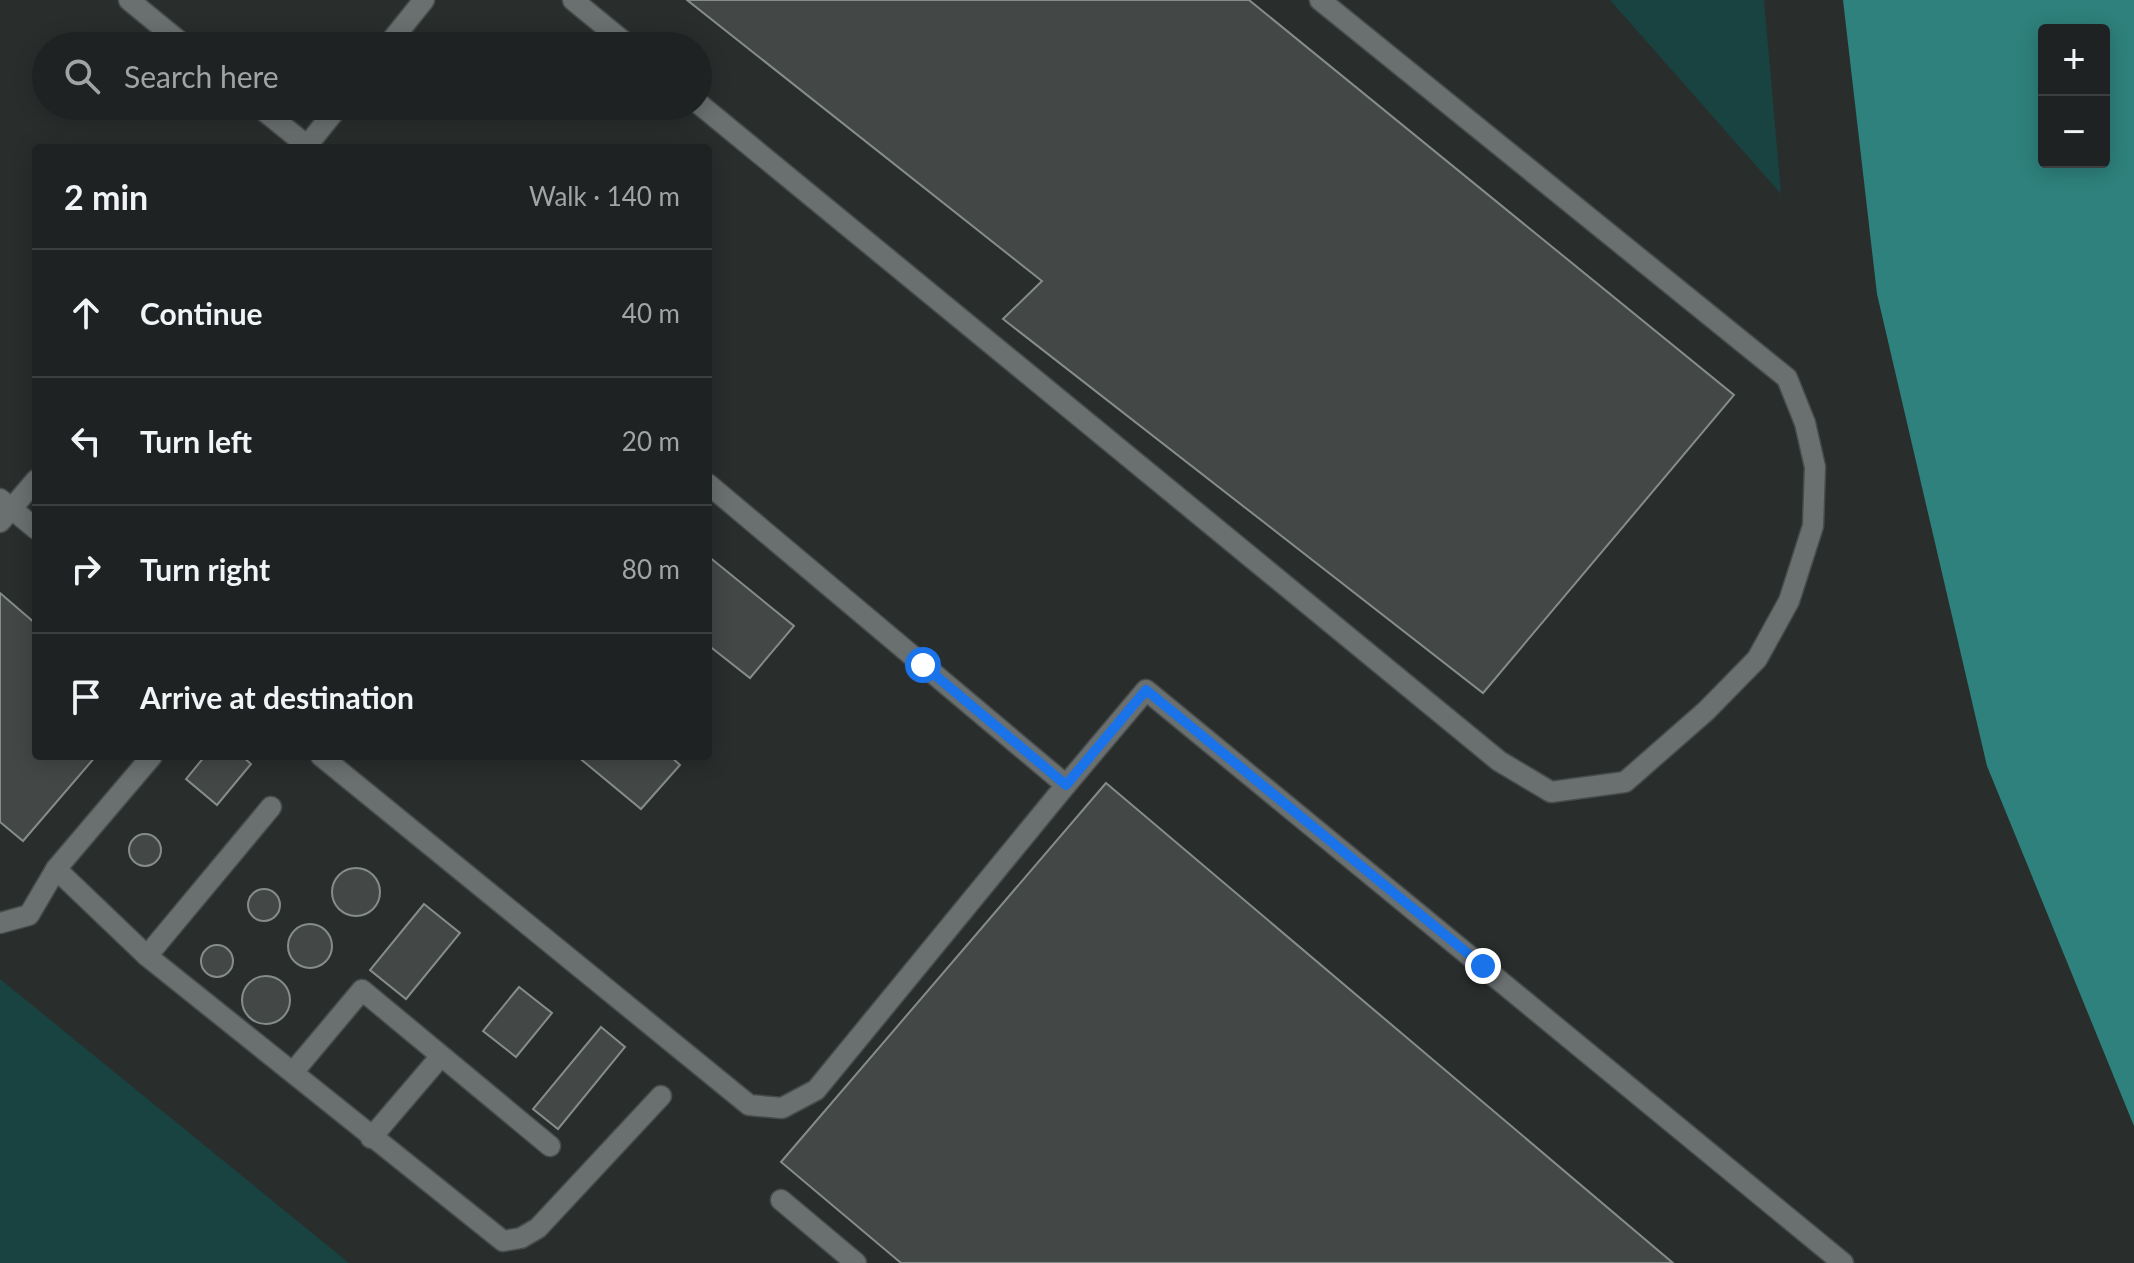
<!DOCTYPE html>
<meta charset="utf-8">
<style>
:root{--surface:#1f2222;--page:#272a2a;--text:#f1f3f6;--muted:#a1a4a5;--line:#3c3f40}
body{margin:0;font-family:Lato,sans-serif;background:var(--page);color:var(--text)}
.controls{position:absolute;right:24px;top:24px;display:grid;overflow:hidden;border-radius:8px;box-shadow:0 4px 20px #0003}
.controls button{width:72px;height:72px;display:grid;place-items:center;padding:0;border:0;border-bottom:2px solid var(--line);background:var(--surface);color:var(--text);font:40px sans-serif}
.stop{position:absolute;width:24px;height:24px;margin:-18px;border:6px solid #1a73e8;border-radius:50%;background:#fff}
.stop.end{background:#1a73e8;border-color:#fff;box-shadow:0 2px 8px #0008}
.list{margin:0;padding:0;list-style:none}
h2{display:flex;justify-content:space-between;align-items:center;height:104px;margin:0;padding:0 32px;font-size:34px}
h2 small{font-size:26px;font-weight:400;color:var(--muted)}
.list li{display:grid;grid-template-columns:52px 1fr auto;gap:24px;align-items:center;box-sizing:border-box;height:128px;padding:0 32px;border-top:2px solid var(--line)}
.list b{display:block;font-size:30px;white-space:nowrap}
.list em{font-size:26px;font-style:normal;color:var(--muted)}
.icon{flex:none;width:44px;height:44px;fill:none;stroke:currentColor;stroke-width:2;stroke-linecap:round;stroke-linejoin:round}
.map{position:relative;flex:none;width:2134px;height:1263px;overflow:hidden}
.search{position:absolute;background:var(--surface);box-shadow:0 4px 20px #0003;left:32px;top:32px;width:680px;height:88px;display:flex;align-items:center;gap:20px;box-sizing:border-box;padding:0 28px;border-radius:44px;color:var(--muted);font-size:30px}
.panel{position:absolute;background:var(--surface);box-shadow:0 4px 20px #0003;left:32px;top:144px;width:680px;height:616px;border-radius:8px}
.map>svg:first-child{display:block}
.green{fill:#184340}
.water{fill:#2e817c;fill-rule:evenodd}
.building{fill:#434847;stroke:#868b8b;stroke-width:2}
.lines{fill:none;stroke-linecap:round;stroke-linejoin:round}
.lane-casing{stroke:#484b4b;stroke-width:23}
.lane{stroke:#6a6f6f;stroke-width:20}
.route{stroke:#1a73e8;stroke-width:10}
</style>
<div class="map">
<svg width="2134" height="1263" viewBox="0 0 2134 1263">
<rect width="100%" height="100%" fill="#292e2d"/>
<g class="green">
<path d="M 1611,0 L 1764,0 L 1781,194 L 1610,0 Z"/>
<path d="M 0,979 L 349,1263 L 0,1263 Z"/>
</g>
<path class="water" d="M 1843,0 L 2134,0 L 2134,1126 L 1987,766 L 1877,294 ZM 2044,30 L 2104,30 L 2104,162 L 2044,162 Z"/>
<g class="building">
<path d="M 687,0 L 1249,0 L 1734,395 L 1483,693 L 1003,319 L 1042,281 Z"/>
<path d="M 708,556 L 794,626 L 750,678 L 708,645 Z"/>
<path d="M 0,593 L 36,624 L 36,756 L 96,756 L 23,841 L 0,822 Z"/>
<path d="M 205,756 L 242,756 L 251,764 L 217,805 L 186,779 Z"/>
<path d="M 577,756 L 670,756 L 680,765 L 641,809 Z"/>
<path d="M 1106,783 L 1673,1263 L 901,1263 L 781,1162 Z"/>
<circle cx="145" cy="850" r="16"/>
<circle cx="356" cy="892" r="24"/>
<circle cx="264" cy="905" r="16"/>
<path d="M 424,904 L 460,933 L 406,999 L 370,970 Z"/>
<circle cx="310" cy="946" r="22"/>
<circle cx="217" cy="961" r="16"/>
<circle cx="266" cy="1000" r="24"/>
<path d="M 519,987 L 552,1013 L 516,1057 L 483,1031 Z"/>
<path d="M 601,1027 L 625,1047 L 558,1129 L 533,1109 Z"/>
</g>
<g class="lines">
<defs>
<g id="lane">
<path d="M 129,0 L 185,46"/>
<path d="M 573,0 L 629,46"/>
<path d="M 387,46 L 424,0"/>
<path d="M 698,103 L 1499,761 L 1551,792 L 1625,782 L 1706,711 L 1757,659 L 1789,601 L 1813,526 L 1815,467 L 1805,423 L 1787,378 L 1320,0"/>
<path d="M 258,106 L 310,148"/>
<path d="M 305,148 L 339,106"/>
<path d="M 708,484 L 1066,785 L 1146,690 L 1843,1263"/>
<path d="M 0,499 L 36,529"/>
<path d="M 0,522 L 36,480"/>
<path d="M 321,756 L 749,1105 L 782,1108 L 816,1090 L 1066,785"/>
<path d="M 56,869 L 152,756"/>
<path d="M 0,923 L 29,915 L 56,869 L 147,956 L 503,1241 L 521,1238 L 538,1228 L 661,1096"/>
<path d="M 147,956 L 271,807"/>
<path d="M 294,1071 L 362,990 L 550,1146"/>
<path d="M 371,1138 L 441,1056"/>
<path d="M 781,1200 L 856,1263"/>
</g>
</defs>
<use href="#lane" class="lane-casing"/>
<use href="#lane" class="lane"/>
</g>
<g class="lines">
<path class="route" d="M 923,665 L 1066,785 L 1146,690 L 1483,966"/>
</g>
</svg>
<div class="controls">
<button>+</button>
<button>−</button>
</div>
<div class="stop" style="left:923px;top:665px"></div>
<div class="stop end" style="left:1483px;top:966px"></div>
<div class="search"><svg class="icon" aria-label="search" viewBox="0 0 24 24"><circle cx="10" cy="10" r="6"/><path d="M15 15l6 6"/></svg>Search here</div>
<section class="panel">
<h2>2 min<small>Walk · 140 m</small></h2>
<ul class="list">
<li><svg class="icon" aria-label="ahead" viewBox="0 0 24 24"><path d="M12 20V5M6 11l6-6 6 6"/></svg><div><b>Continue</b></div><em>40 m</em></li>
<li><svg class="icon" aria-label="left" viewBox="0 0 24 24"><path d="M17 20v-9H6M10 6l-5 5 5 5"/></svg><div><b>Turn left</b></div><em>20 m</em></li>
<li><svg class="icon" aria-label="right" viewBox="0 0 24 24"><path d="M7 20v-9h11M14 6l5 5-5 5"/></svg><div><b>Turn right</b></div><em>80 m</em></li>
<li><svg class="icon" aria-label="arrive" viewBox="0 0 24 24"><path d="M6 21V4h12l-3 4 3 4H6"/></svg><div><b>Arrive at destination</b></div></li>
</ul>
</section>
</div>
